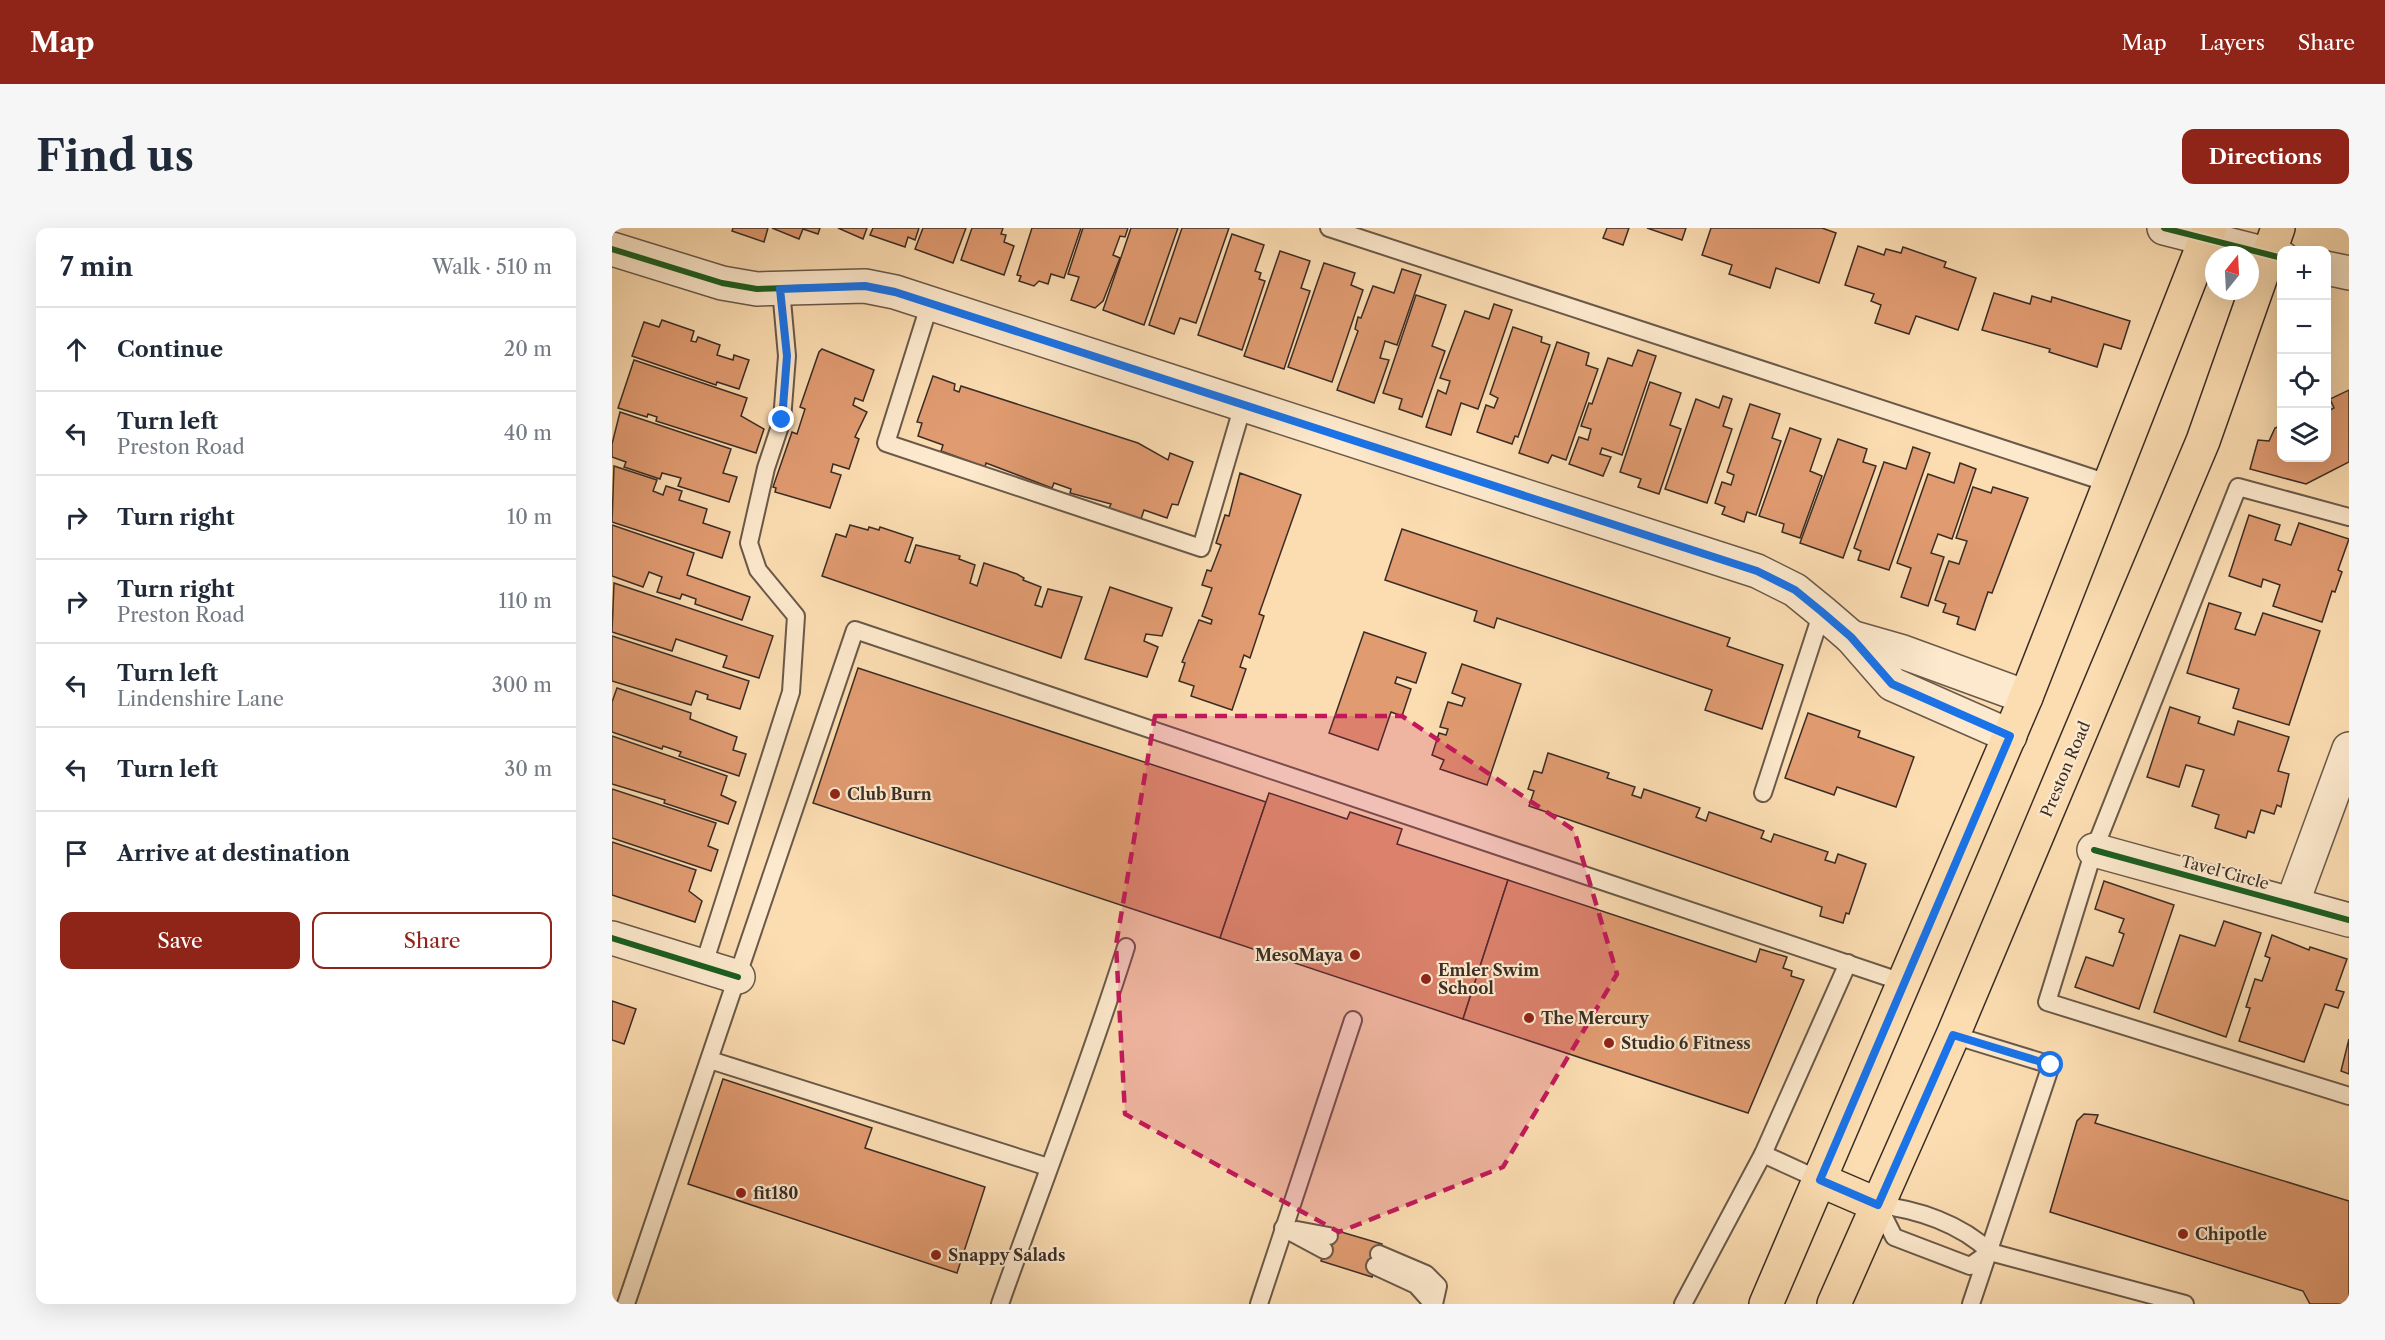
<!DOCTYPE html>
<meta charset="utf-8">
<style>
:root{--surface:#fff;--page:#f6f6f7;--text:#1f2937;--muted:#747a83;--line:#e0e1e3;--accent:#8f2418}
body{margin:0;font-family:"Libre Caslon Text",serif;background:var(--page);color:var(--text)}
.controls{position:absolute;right:18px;top:18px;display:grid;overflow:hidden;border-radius:12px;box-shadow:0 6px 24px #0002}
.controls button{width:54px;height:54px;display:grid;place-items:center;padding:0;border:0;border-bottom:2px solid var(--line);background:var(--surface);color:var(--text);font:30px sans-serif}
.compass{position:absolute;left:1593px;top:18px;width:54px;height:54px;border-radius:50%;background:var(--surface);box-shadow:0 6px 24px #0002;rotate:18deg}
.stop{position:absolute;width:18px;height:18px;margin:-14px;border:4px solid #1a73e8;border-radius:50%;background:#fff}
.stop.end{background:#1a73e8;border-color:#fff;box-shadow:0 2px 6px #0008}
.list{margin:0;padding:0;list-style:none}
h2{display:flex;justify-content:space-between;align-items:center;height:78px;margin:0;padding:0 24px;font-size:26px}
h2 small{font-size:20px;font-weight:400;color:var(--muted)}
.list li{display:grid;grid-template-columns:39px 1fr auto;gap:18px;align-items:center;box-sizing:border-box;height:84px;padding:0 24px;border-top:2px solid var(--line)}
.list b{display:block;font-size:22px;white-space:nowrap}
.list p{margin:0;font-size:20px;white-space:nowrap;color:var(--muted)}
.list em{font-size:20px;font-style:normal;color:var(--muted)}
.actions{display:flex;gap:12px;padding:18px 24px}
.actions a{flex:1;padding:14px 0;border:2px solid var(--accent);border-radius:12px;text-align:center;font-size:21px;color:var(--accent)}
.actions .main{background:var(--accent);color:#fff}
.icon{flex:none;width:33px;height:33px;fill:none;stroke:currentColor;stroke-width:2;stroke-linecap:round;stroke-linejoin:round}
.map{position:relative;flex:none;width:1737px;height:1076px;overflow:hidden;border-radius:12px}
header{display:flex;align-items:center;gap:36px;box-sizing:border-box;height:84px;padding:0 30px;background:var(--accent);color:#fff}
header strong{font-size:28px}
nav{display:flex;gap:33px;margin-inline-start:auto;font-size:21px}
.intro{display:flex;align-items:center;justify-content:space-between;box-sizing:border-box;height:144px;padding:0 36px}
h1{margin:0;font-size:42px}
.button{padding:15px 27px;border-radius:12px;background:var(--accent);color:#fff;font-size:21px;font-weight:700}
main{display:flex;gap:36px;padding:0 36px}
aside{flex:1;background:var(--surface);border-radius:12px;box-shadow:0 6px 24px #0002}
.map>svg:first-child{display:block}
.building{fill:#e19b71;stroke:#3a2d26;stroke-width:1.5}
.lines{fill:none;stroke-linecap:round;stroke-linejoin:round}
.service-casing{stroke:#6a5949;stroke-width:20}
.minor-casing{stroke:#6a5949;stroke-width:36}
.primary-casing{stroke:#3a2d26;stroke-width:36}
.service{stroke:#fde9cd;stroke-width:16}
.minor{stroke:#fde9cd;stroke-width:33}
.primary{stroke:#fcddb2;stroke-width:33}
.cycleway-casing{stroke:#fde9cd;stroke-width:10}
.cycleway{stroke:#1b5e20;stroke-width:6}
.route{stroke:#1a73e8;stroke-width:8}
.marked{fill:#c2185b;fill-opacity:0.2;stroke:#c2185b;stroke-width:4.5;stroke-dasharray:12 8;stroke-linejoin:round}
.poi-dot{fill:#8f2418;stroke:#fde9cd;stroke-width:2}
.labels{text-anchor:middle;stroke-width:4.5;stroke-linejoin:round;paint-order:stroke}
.street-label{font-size:16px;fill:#3a2d26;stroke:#fde9cd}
.poi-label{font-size:16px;font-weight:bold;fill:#3a2d26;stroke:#fde9cd;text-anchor:start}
</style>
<header>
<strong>Map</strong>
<nav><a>Map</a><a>Layers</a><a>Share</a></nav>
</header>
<div class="intro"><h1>Find us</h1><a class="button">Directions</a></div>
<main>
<aside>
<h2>7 min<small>Walk · 510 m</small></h2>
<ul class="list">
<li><svg class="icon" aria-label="ahead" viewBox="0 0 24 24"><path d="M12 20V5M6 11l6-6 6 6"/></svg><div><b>Continue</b></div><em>20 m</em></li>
<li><svg class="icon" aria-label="left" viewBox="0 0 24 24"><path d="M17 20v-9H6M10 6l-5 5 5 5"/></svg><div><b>Turn left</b><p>Preston Road</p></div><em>40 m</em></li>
<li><svg class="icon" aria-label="right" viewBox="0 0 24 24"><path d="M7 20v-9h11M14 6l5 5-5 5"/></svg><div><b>Turn right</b></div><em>10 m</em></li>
<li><svg class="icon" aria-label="right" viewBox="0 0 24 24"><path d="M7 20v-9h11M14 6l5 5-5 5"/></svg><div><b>Turn right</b><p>Preston Road</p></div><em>110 m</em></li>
<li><svg class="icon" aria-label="left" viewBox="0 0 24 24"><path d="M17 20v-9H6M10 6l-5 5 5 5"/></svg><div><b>Turn left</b><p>Lindenshire Lane</p></div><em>300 m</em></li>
<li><svg class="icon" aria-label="left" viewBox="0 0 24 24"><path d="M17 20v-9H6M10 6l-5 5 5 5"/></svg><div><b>Turn left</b></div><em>30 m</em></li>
<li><svg class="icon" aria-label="arrive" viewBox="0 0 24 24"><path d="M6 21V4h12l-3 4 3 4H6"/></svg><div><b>Arrive at destination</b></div></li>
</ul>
<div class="actions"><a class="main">Save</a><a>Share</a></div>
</aside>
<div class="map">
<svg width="1737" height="1076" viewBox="0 0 1737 1076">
<rect width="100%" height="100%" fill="#fcddb2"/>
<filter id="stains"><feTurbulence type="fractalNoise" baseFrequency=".00333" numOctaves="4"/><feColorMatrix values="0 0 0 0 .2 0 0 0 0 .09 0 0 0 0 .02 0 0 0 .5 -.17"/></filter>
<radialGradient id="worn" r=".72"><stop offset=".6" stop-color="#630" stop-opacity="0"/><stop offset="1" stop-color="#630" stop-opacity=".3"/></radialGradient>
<g class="building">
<path d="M 121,0 L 156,0 L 152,14 L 120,3 Z"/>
<path d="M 160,0 L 208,0 L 206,6 L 191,1 L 187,11 Z"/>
<path d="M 226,0 L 255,0 L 251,11 Z"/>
<path d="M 261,0 L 307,0 L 303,12 L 296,9 L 293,19 L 258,7 Z"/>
<path d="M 311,0 L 354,0 L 341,35 L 303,21 Z"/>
<path d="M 360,0 L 391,0 L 389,6 L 394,7 L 392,14 L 402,18 L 392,47 L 349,32 Z"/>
<path d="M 420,0 L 469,0 L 452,50 L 439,46 L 436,56 L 427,53 L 422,58 L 407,53 L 409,48 L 405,47 Z"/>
<path d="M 471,0 L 516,0 L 513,9 L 508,8 L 501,27 L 508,30 L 491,73 L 483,80 L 459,72 L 467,49 L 456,46 Z"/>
<path d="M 519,0 L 566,0 L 532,97 L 491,82 Z"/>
<path d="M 570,0 L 617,0 L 584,95 L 568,90 L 562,106 L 537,97 Z"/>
<path d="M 995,0 L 1017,0 L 1011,17 L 991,10 Z"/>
<path d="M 1035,0 L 1074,0 L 1070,12 Z"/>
<path d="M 1099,0 L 1210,0 L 1224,5 L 1207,55 L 1164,40 L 1158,60 L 1117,46 L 1120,37 L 1090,27 Z"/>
<path d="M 620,6 L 652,17 L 643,43 L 649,45 L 647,51 L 653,53 L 630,122 L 586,107 Z"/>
<path d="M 1246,18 L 1272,27 L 1274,21 L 1289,25 L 1291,19 L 1334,34 L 1332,39 L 1364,50 L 1346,102 L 1304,88 L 1297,106 L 1263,95 L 1269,77 L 1259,73 L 1262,66 L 1233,57 Z"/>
<path d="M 668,23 L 698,33 L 689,60 L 698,63 L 672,141 L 632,128 Z"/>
<path d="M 712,35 L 743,45 L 739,57 L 751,62 L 720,154 L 676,139 Z"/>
<path d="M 790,41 L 809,47 L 785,117 L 773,113 L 768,130 L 777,132 L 762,175 L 725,162 L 746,103 L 743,101 L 746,89 L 749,90 L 761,58 L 782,65 Z"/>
<path d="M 1382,65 L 1418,76 L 1420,68 L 1439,74 L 1440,69 L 1518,93 L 1509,121 L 1492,116 L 1485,139 L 1437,124 L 1438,121 L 1370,102 Z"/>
<path d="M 804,67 L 834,77 L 820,118 L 833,123 L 810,189 L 787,181 L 790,171 L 771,165 Z"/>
<path d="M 882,76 L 900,82 L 866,181 L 849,175 L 839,207 L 814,199 L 826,162 L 834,166 L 838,153 L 828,150 L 853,83 L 877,91 Z"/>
<path d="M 50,92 L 82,103 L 79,113 L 84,114 L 86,109 L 108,117 L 105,127 L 121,132 L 122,127 L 137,132 L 127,161 L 105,154 L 104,157 L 20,128 L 32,94 L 47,99 Z"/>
<path d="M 901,99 L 930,109 L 929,114 L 938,117 L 906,209 L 903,208 L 900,216 L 865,204 L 874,177 L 882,180 L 886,170 L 878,166 Z"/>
<path d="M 945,114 L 977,125 L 974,137 L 986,141 L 954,232 L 940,227 L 936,235 L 907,225 Z"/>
<path d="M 210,121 L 262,142 L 251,173 L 243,170 L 241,177 L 255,184 L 243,209 L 247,211 L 237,241 L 221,236 L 219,244 L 229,247 L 218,280 L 163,264 L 164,260 L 161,259 L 180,204 L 185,206 L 193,181 L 188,179 L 207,124 Z"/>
<path d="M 1026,122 L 1044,128 L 1010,227 L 990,220 L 988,226 L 999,229 L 991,248 L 957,236 L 967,209 L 976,212 L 979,201 L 969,198 L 977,175 L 980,176 L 996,130 L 1020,138 Z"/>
<path d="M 22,132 L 135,170 L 129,188 L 152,201 L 144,225 L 44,193 L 45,189 L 36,186 L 35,189 L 6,180 Z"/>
<path d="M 321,148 L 343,156 L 342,162 L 347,164 L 349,158 L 526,215 L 556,232 L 558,225 L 581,234 L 566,277 L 560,276 L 555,290 L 532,282 L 529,291 L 497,280 L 499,276 L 458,265 L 459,261 L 442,255 L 440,260 L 374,235 L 373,239 L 329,223 L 331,217 L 306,208 L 310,195 L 305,194 Z"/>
<path d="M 1038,154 L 1069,165 L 1058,197 L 1069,201 L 1047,266 L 1026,259 L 1029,251 L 1008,244 Z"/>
<path d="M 1737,162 L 1737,234 L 1694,256 L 1638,241 L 1646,212 L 1657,213 L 1663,200 L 1670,197 L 1670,230 L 1714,230 L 1714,184 L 1722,180 L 1718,171 Z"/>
<path d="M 1111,168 L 1120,171 L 1111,198 L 1120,201 L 1095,275 L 1053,261 L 1084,171 L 1107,180 Z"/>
<path d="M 1138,176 L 1168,186 L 1160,210 L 1169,213 L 1144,287 L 1135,284 L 1132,294 L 1110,286 L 1113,279 L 1103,275 L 1110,254 L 1119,257 L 1122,247 L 1115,244 Z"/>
<path d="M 8,184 L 119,221 L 111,245 L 125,249 L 117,274 L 66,258 L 69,250 L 50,245 L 48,251 L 12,239 L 14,234 L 0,229 L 0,216 Z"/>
<path d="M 1178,200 L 1209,211 L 1198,243 L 1210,248 L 1188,310 L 1170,304 L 1172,296 L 1147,288 Z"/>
<path d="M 1226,211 L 1255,221 L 1251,234 L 1264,238 L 1231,330 L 1188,315 Z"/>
<path d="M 1301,219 L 1318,225 L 1277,342 L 1246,332 L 1249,323 L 1242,320 L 1272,234 L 1294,241 Z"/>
<path d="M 1348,235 L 1364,241 L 1340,311 L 1326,306 L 1319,325 L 1332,329 L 1316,378 L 1289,369 L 1299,340 L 1285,335 L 1316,246 L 1342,255 Z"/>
<path d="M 2,238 L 45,252 L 41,263 L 51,267 L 54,258 L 70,263 L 67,272 L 95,281 L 91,295 L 118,304 L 110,330 L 0,294 Z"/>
<path d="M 628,245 L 689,267 L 647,386 L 652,388 L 638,430 L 632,427 L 628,439 L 634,441 L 620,482 L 579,468 L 582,458 L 567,453 L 573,435 L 570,434 L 587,392 L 599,396 L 600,392 L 590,388 L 600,360 L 590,357 L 595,342 L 599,343 L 609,317 L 604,315 L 613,287 L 617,288 Z"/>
<path d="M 1361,259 L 1379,265 L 1381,259 L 1416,270 L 1380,365 L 1376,364 L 1363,402 L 1345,396 L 1347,389 L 1331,384 L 1334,376 L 1323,372 L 1337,333 L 1347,336 L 1355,313 L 1344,310 Z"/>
<path d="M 1637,287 L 1668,297 L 1663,312 L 1679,317 L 1687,295 L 1737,311 L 1726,342 L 1730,344 L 1723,364 L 1720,363 L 1710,394 L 1661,378 L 1668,357 L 1651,351 L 1649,359 L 1617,348 Z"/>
<path d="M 0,297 L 82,325 L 75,347 L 138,369 L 130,392 L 83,376 L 84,371 L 70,366 L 68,371 L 45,364 L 50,349 L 37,344 L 31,359 L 0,348 Z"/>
<path d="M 238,297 L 256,302 L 257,299 L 267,302 L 268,299 L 301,310 L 293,333 L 298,335 L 304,317 L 348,328 L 347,331 L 363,337 L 358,355 L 365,358 L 372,335 L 405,346 L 412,350 L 411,352 L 429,359 L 423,377 L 430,379 L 436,361 L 470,369 L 449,430 L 210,348 L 224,306 L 234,309 Z"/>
<path d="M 790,301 L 1118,410 L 1115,418 L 1171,437 L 1150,501 L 1093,482 L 1100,462 L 885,390 L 882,400 L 862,393 L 865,383 L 773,352 Z"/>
<path d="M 2,355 L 161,408 L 147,450 L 111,439 L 115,428 L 64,411 L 60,423 L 0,404 Z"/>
<path d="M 498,359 L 560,380 L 550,408 L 534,406 L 532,413 L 546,419 L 535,449 L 473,431 Z"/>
<path d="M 1597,375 L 1629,385 L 1623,401 L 1643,407 L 1651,385 L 1708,403 L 1677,497 L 1621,480 L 1627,461 L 1575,445 Z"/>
<path d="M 752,404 L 814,425 L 804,455 L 785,449 L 783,455 L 799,461 L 790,488 L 779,484 L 766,522 L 717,505 Z"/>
<path d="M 0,408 L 137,453 L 128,481 L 95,471 L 96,467 L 84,463 L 79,477 L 0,453 Z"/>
<path d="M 850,436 L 909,456 L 875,557 L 828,541 L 832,532 L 820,527 L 827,505 L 834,507 L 836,501 L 828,499 L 836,474 L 850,478 L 853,470 L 840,465 Z"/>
<path d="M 246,440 L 654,574 L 608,710 L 201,575 Z"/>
<path d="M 5,460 L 79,485 L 78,491 L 125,509 L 121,522 L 134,526 L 127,548 L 67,528 L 69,524 L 51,518 L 50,521 L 0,504 L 0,474 Z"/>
<path d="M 1558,479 L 1588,489 L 1586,495 L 1622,507 L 1626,493 L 1677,509 L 1666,543 L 1677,546 L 1669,579 L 1665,577 L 1662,586 L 1649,582 L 1642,605 L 1636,603 L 1634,610 L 1603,600 L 1607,587 L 1580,578 L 1592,542 L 1574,537 L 1567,559 L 1535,549 Z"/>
<path d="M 1196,485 L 1248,503 L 1246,509 L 1302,529 L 1284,579 L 1225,559 L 1222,567 L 1173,550 Z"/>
<path d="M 0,508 L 115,548 L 109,567 L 124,574 L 116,596 L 52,575 L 53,572 L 0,556 Z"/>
<path d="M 936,525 L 997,545 L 995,550 L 1023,559 L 1020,567 L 1029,570 L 1032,561 L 1088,580 L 1084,589 L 1094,593 L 1097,584 L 1152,603 L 1149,610 L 1159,614 L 1162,606 L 1216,624 L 1213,632 L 1223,635 L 1226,626 L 1254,636 L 1237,686 L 1234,685 L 1231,695 L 1208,688 L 1210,679 L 917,578 L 922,563 L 916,561 L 922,543 L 930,545 Z"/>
<path d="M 0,561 L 104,595 L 96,618 L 106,622 L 99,643 L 0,610 Z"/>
<path d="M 657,565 L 735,591 L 738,584 L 790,601 L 785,616 L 896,652 L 851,791 L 608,710 Z"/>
<path d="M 0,614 L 84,642 L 77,663 L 90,673 L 83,694 L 0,667 Z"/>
<path d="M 896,652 L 1144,734 L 1148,721 L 1175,729 L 1171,740 L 1180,743 L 1179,748 L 1192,752 L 1136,885 L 851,791 Z"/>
<path d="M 1492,653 L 1562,677 L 1527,781 L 1463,759 L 1474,729 L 1501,738 L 1512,706 L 1507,704 L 1512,691 L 1483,681 Z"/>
<path d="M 1612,693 L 1649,705 L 1614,809 L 1542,784 L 1568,707 L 1603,718 Z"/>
<path d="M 1660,707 L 1697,722 L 1698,719 L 1735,731 L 1724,762 L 1732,764 L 1726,780 L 1713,776 L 1692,834 L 1627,813 L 1638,780 L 1634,779 L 1643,751 L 1650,753 L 1658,730 L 1653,728 Z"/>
<path d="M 0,773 L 24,781 L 12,816 L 0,812 Z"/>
<path d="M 1737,811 L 1737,846 L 1729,843 Z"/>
<path d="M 111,851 L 260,900 L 253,920 L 373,959 L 345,1045 L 76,956 Z"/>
<path d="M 1472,886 L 1486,887 L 1483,895 L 1737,973 L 1737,1076 L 1698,1076 L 1691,1063 L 1438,984 L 1465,893 Z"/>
<path d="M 719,1001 L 770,1016 L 760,1049 L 709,1033 Z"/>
</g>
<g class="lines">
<defs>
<g id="service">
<path d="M 717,0 L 1499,256"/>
<path d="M 318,75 L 274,215 L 589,320 L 631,177"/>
<path d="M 1737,289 L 1626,259 L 1482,622 L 1435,774 L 1737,868"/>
<path d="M 1151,565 L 1210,384"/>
<path d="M 91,739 L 179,464 L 184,388 L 146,342 L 137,315 L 154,240 L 170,192 L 175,128 L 169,61"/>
<path d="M 1341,807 L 1439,837 L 1359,1076"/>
<path d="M 98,832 L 436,939"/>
<path d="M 1151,926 L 1208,952"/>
<path d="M 1266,977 C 1305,981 1349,996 1378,1024 L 1573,1076"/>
<path d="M 1266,977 L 1282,1009 L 1358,1038 L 1378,1024"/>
<path d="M 671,1000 L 712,1022"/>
<path d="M 685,1002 L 717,1008"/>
<path d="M 767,1026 L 814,1046 L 826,1058 L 822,1076"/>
<path d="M 763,1038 L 804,1057 L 821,1076"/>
<path d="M 14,1076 L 243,402 L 1293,755"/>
<path d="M 388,1076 C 430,957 476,840 514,719"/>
<path d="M 647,1076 L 741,792"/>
<path d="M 1071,1076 L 1151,926 L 1236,735"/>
</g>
<g id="minor">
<path d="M 1552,0 L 1670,30"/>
<path d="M 0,21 L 110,55 L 145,61 L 253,58 L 283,64 L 1145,343 L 1183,362 L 1210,384 L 1239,409 L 1280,456 L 1398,508"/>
<path d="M 1714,40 L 1737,45"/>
<path d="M 1239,409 L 1288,423 L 1414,469"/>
<path d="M 1482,622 L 1737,692"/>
<path d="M 1680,676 L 1737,521"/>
<path d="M 0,710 L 126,749"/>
</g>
<g id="primary">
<path d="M 1208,952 L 1266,977"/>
<path d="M 1154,1076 L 1414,469 L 1598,0"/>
<path d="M 1222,1076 L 1341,807 L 1591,213 L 1666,0"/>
</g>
</defs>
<use href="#service" class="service-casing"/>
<use href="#minor" class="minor-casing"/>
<use href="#primary" class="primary-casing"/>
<use href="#service" class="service"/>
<use href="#minor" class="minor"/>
<use href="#primary" class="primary"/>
<defs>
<g id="cycleway">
<path d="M 1552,0 L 1670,30"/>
<path d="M 0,21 L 110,55 L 145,61 L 253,58 L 283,64 L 1145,343 L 1183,362 L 1210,384 L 1239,409 L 1280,456 L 1398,508"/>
<path d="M 1482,622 L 1737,692"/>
<path d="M 0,710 L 126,749"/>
</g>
</defs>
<use href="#cycleway" class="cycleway-casing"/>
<use href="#cycleway" class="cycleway"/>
</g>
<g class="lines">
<path class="route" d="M 170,192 L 175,128 L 168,61 L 253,58 L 283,64 L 1145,343 L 1183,362 L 1210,384 L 1239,409 L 1280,456 L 1398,508 L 1208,952 L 1266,977 L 1341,807 L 1439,837"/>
</g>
<path class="marked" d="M 543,488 L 790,488 L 962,602 L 1005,746 L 891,939 L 727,1004 L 513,886 L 504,717 Z"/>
<g class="poi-dot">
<circle cx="223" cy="566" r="6"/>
<circle cx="743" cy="727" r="6"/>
<circle cx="814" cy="751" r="6"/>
<circle cx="917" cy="790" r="6"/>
<circle cx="997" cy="815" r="6"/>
<circle cx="129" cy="965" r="6"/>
<circle cx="1571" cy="1006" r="6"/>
<circle cx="324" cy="1027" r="6"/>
</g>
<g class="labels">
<g class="street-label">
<text transform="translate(1453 541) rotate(-67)" y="6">Preston Road</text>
<text transform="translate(1613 644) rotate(15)" y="6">Tavel Circle</text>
</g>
<g class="poi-label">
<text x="235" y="572">Club Burn</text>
<text x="731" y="733" text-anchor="end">MesoMaya</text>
<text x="826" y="748">Emler Swim<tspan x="826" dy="18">School</tspan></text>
<text x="929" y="796">The Mercury</text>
<text x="1009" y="821">Studio 6 Fitness</text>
<text x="141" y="971">fit180</text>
<text x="1583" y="1012">Chipotle</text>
<text x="336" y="1033">Snappy Salads</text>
</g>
</g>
<rect width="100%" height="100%" filter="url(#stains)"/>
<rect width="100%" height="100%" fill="url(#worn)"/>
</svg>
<div class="controls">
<button>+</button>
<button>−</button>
<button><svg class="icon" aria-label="locate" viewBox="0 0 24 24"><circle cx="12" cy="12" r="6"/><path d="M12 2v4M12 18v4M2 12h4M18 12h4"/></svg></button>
<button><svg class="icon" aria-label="layers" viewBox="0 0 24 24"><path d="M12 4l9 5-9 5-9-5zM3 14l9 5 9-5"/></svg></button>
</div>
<svg class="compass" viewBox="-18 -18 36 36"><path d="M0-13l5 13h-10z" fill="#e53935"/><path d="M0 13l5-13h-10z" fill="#747a83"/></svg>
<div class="stop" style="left:1439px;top:837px"></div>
<div class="stop end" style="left:170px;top:192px"></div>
</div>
</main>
